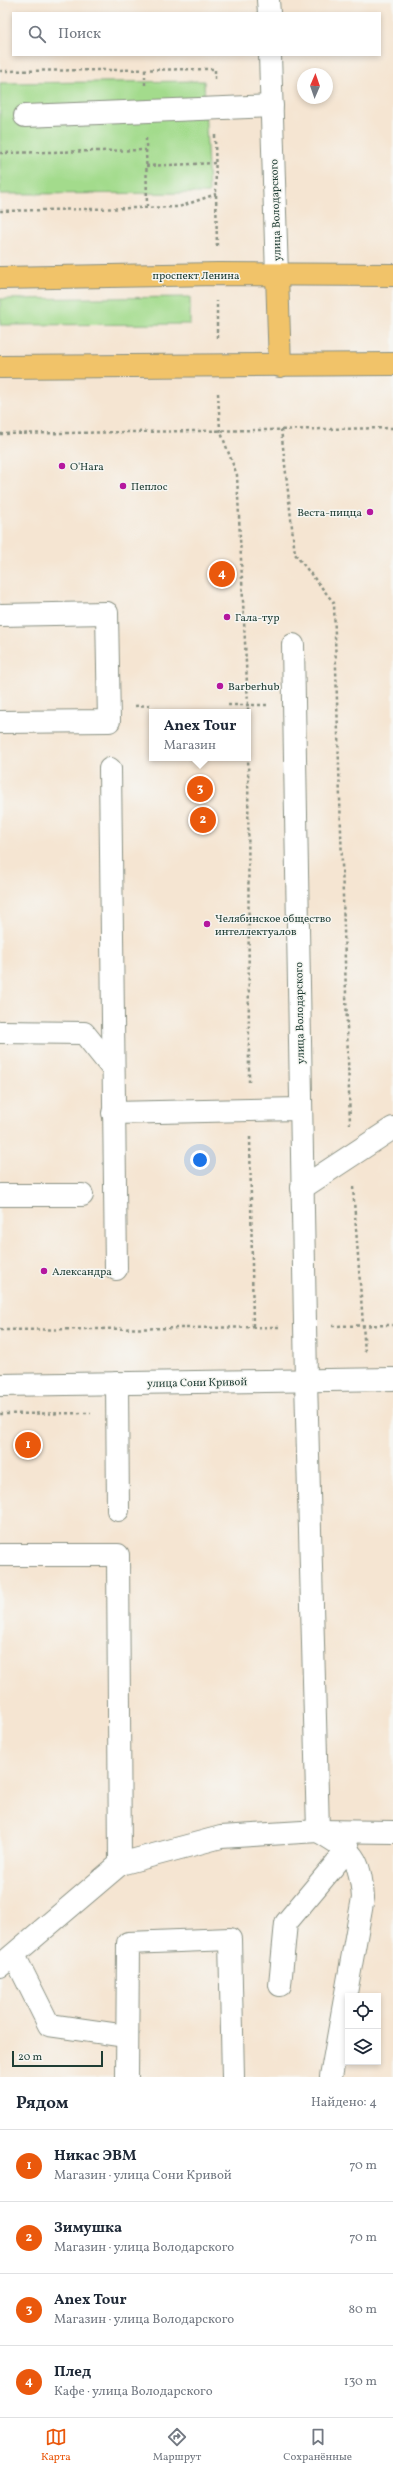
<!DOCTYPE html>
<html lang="ru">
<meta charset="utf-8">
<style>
:root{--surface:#fff;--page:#f6f6f7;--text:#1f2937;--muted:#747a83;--line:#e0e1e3;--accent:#ea580c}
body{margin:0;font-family:Vollkorn,serif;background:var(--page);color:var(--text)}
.controls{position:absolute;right:12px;bottom:12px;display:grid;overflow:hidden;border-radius:0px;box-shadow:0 2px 6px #0003}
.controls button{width:36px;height:36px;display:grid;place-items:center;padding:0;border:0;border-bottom:1px solid var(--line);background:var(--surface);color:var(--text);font:20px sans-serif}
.compass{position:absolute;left:297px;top:68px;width:36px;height:36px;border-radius:50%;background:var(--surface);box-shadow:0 2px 6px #0003;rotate:2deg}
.scale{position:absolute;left:12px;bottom:10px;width:91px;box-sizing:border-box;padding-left:4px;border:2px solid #1f3d34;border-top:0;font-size:11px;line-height:14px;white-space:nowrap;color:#1f3d34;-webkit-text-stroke:3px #f6f6f2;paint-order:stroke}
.you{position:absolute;left:200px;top:1160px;width:14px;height:14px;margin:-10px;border:3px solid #fff;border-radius:50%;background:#1a73e8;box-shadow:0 0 0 6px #1a73e833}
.badge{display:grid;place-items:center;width:26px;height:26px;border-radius:50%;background:var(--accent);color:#fff;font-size:13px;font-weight:700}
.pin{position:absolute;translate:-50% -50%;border:2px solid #fff;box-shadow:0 1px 4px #0006}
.popup{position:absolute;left:149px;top:709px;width:102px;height:52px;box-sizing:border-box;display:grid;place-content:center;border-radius:0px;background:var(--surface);filter:drop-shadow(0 1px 3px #0005);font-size:13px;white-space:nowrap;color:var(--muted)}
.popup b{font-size:15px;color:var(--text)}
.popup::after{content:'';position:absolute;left:50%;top:100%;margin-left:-8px;border:8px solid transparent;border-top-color:var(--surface)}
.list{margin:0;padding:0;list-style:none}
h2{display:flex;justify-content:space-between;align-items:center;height:52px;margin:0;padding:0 16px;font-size:17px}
h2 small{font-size:13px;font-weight:400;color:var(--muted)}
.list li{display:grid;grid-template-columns:26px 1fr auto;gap:12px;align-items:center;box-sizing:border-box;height:72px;padding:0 16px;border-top:1px solid var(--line)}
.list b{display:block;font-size:15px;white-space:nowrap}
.list p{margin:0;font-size:13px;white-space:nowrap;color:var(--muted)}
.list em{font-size:13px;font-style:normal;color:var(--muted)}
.icon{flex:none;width:22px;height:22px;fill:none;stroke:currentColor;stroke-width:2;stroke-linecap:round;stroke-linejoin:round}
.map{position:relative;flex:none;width:393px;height:2077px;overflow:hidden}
.search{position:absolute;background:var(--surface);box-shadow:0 2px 6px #0003;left:12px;right:12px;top:12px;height:44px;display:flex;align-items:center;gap:10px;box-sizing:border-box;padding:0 14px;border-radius:0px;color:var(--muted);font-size:15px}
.sheet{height:340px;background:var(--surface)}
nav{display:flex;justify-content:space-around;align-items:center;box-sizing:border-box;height:56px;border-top:1px solid var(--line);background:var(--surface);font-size:11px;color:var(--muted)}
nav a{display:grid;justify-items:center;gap:2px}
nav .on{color:var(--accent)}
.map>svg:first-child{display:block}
.green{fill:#a3db8c;stroke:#618c60}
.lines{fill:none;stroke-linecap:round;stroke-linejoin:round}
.minor-casing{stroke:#8a9183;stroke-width:24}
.major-casing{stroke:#8a9183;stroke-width:24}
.path{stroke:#8a9183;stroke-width:2.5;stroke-dasharray:3 3;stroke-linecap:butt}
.minor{stroke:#fff;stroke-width:22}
.major{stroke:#f1c369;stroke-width:22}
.poi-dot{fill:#b5179e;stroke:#f6f6f2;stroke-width:1.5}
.labels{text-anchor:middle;stroke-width:3;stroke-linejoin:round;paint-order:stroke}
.street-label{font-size:11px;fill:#1f3d34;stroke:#f6f6f2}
.poi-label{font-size:11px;fill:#1f3d34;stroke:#f6f6f2;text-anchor:start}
</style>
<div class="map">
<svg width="393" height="2077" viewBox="0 0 393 2077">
<rect width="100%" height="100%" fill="#f6f6f2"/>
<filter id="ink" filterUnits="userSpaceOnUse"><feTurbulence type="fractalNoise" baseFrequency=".025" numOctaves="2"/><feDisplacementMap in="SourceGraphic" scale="8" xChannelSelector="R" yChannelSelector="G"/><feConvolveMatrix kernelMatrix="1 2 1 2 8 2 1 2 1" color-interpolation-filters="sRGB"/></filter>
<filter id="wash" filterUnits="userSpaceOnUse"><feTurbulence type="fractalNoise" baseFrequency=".012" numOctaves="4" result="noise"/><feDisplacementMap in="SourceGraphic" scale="16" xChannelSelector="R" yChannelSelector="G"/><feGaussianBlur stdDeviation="0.9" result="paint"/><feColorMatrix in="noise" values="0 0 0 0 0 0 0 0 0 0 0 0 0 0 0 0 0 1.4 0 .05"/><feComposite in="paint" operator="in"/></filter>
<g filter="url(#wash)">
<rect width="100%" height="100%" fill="#f5e5d2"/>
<g class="green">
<path d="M 204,81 L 209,193 L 0,194 L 0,83 Z"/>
<path d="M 190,297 L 190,324 L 0,325 L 0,299 Z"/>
</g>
</g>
<g filter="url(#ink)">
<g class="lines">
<defs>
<g id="minor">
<path d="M 268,0 L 269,13"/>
<path d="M 270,55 L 277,275"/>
<path d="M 25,116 L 272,106"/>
<path d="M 0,615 L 107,613 L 109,721 L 0,722"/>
<path d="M 293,645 L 306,1380 L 318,1831 C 353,1852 360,1856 363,1898 L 331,2077"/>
<path d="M 110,769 L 116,1269"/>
<path d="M 0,1032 L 84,1033 L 113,1069"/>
<path d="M 113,1113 L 300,1109"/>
<path d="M 302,1188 L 393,1128"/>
<path d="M 0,1195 L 82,1195"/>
<path d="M 117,1383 L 118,1510"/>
<path d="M 0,1385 L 393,1379"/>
<path d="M 0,1555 L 118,1555 L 120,1864"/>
<path d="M 14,1955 L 49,2025 L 126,2036"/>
<path d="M 0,1966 L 120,1864 L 221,1837 L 318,1831 L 393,1832"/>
<path d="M 280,1985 L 286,1923 L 348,1849"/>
<path d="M 127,2077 L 128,1943 L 230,1939 L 233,2077"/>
</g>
<g id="major">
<path d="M 277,275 L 280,366"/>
<path d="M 0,278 L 218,274 L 393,275"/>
<path d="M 0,367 L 393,364"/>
</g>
</defs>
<use href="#minor" class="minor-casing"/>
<use href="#major" class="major-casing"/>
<g class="path">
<path d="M 145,70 L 145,85"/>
<path d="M 0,71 L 215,69 L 215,82"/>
<path d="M 215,135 L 217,248"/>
<path d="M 146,138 L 147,208"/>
<path d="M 0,153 L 146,150"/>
<path d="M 146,166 L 215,163"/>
<path d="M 0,211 L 179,207 L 216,194"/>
<path d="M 217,338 L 217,301"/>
<path d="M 218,393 L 220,430 L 237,475 L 248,705 L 249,1082"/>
<path d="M 281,429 L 295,554 L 334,603 L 350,1124"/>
<path d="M 0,434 L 393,428"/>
<path d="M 228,705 L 268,705"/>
<path d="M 135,706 L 151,705"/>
<path d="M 250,1137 L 253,1328"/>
<path d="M 353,1187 L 365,1352"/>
<path d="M 332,1326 L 393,1325"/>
<path d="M 0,1330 L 279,1327"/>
<path d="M 0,1414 L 91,1413"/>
</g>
<use href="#minor" class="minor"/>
<use href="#major" class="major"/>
</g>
</g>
<g class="poi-dot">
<circle cx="62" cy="466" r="4"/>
<circle cx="123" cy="486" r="4"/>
<circle cx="370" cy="512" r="4"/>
<circle cx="227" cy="617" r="4"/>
<circle cx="220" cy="686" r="4"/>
<circle cx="207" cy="924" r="4"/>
<circle cx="44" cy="1271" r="4"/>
</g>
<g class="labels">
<g class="street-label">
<text transform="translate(275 210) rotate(-92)" y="4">улица Володарского</text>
<text x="196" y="279">проспект Ленина</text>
<text transform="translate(299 1013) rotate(-91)" y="4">улица Володарского</text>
<text transform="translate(197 1382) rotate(-1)" y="4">улица Сони Кривой</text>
</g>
<g class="poi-label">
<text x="70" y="470">O'Hara</text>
<text x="131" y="490">Пеплос</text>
<text x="362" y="516" text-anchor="end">Веста-пицца</text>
<text x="235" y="621">Гала-тур</text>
<text x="228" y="690">Barberhub</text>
<text x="215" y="922">Челябинское общество<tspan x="215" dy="13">интеллектуалов</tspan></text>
<text x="52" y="1275">Александра</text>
</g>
</g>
</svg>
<div class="controls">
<button><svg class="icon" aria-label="locate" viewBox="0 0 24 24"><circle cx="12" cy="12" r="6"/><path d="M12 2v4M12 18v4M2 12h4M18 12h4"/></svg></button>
<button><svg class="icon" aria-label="layers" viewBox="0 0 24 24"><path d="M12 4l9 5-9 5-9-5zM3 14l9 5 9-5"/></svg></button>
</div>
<svg class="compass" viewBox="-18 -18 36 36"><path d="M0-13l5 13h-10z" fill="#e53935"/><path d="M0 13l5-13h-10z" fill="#747a83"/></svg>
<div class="scale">20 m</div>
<div class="you"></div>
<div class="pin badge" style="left:28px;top:1445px">1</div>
<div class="pin badge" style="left:203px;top:820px">2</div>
<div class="pin badge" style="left:200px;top:789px">3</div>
<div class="popup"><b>Anex Tour</b>Магазин</div>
<div class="pin badge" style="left:222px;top:574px">4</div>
<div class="search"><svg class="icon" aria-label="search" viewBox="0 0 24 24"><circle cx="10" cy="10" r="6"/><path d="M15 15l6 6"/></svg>Поиск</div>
</div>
<section class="sheet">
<h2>Рядом<small>Найдено: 4</small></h2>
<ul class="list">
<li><span class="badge">1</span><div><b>Никас ЭВМ</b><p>Магазин · улица Сони Кривой</p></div><em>70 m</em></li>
<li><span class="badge">2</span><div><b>Зимушка</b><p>Магазин · улица Володарского</p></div><em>70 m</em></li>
<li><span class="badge">3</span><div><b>Anex Tour</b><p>Магазин · улица Володарского</p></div><em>80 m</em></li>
<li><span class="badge">4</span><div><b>Плед</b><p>Кафе · улица Володарского</p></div><em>130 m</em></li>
</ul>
</section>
<nav>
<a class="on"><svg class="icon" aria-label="map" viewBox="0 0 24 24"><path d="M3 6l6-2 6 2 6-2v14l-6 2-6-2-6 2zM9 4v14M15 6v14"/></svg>Карта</a>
<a><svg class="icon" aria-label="directions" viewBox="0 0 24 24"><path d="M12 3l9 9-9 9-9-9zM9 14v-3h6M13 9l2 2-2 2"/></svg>Маршрут</a>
<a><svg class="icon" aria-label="saved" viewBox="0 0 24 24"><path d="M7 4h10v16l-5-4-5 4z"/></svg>Сохранённые</a>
</nav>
